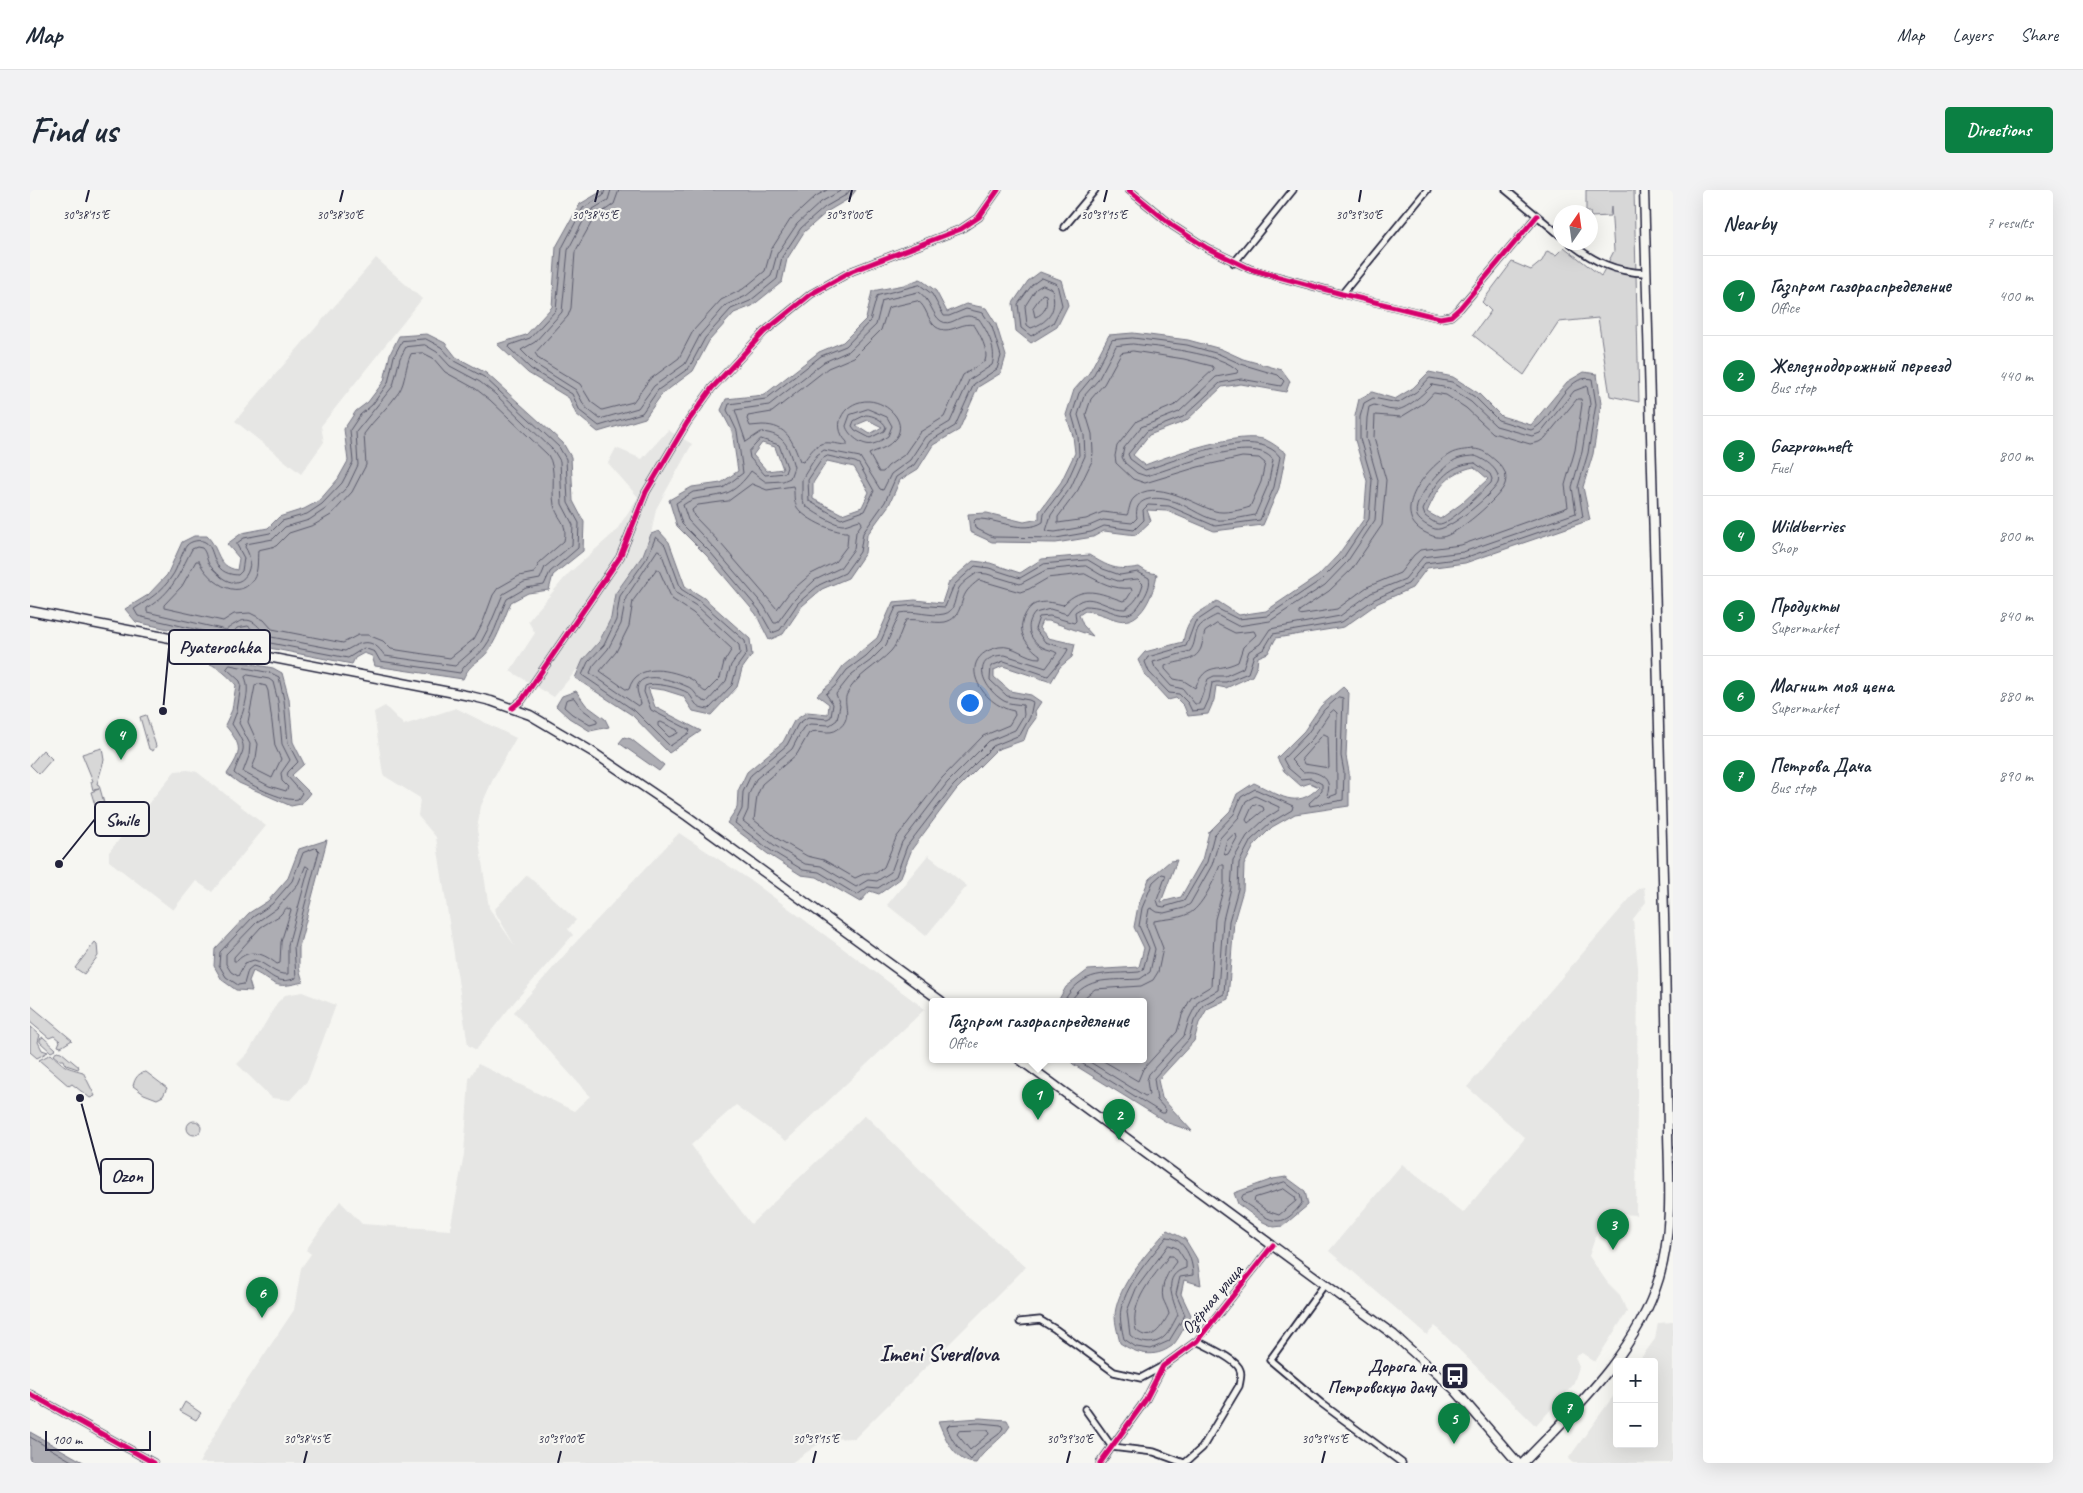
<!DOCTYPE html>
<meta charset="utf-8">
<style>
:root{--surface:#fff;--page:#f2f2f3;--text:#1f2937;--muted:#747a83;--line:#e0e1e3;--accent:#0b8043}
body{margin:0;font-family:Caveat,sans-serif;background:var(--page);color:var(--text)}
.controls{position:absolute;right:15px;bottom:15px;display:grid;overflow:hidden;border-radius:5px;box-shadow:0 5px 20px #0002}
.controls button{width:45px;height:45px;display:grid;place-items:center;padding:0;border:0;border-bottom:1px solid var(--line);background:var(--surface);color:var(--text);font:25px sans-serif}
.compass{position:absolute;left:1523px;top:15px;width:45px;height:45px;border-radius:50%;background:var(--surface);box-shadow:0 5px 20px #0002;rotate:13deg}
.scale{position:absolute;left:15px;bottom:12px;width:106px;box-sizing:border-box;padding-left:5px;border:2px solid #22223b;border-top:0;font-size:14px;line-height:18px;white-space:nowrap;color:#22223b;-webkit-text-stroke:4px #f6f6f2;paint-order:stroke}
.you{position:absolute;left:939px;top:512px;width:18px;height:18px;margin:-12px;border:4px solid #fff;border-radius:50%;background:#1a73e8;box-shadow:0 0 0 8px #1a73e833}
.badge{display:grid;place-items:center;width:32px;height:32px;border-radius:50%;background:var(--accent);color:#fff;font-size:16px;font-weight:700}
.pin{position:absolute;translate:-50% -41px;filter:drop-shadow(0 1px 2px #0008)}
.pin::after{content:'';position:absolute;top:26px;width:18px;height:15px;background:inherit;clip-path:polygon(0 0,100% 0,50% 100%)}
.popup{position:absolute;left:899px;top:808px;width:218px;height:65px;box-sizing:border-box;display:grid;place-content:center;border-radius:5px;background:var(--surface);filter:drop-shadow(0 1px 4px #0005);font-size:16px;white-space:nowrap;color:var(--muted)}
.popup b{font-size:19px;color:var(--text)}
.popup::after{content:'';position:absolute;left:50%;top:100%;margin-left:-10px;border:10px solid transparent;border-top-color:var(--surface)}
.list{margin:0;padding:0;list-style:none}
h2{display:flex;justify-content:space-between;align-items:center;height:65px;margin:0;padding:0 20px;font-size:21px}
h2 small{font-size:16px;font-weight:400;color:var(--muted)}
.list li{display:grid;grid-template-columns:32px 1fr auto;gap:15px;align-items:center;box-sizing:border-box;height:80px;padding:0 20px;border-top:1px solid var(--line)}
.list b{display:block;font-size:19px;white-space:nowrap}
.list p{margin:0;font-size:16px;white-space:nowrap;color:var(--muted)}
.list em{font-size:16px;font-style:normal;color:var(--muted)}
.map{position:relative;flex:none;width:1643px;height:1273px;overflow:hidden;border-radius:5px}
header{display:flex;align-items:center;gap:30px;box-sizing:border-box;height:70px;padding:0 25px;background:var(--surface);border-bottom:1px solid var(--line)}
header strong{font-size:24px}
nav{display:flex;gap:28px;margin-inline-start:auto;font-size:18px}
.intro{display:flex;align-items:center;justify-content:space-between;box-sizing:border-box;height:120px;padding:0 30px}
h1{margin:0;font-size:35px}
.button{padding:12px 22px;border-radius:5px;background:var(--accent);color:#fff;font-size:18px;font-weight:700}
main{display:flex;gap:30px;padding:0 30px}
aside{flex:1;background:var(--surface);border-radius:5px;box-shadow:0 5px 20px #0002}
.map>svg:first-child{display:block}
.built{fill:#e6e6e4}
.green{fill:#d7d7d7;stroke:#7c7c89}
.water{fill:#adadb3;stroke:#757583;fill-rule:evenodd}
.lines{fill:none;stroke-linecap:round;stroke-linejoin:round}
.shore{stroke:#5a5a6b;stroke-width:1}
.street-casing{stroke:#22223b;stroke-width:9}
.secondary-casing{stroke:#22223b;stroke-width:11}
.street{stroke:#f6f6f2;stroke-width:5.5}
.secondary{stroke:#f6f6f2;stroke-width:8}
.cycleway-casing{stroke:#f6f6f2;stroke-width:8}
.cycleway{stroke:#d6006c;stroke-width:5}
.ticks{fill:none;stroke:#22223b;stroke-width:2}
.labels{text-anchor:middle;stroke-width:4.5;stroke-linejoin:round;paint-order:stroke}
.street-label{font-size:18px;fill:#22223b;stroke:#f6f6f2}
.poi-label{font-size:18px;font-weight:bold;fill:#22223b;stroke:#f6f6f2;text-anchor:end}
.district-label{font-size:22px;font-weight:bold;fill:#22223b;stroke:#f6f6f2}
.ticks-label{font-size:12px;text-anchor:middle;fill:#22223b;stroke:#f6f6f2;stroke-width:4.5;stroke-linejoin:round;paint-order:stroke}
.leader{fill:none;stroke:#22223b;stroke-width:2}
.callout-dot{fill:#22223b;stroke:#f6f6f2;stroke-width:2}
.callout{fill:#f6f6f2;stroke:#22223b;stroke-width:2}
.callout-label{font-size:19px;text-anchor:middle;font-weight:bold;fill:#22223b}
</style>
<header>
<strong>Map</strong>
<nav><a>Map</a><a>Layers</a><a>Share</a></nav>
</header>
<div class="intro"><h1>Find us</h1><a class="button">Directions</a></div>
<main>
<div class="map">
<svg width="1643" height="1273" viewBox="0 0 1643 1273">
<rect width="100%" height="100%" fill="#f6f6f2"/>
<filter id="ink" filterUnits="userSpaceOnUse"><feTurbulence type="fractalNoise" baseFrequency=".02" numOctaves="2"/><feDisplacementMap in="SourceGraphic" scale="10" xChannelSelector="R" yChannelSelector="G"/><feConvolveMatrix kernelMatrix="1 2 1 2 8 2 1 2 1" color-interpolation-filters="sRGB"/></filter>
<g filter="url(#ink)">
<g class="built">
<path d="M 346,68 L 392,109 L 291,236 L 294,252 L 271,284 L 205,231 Z"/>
<path d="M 638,240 L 662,254 L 626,319 L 621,344 L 613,365 L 585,404 L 581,428 L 569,453 L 524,507 L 480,481 L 505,443 L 498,431 L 538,384 L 586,341 L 608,307 L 578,273 L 586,258 L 612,269 Z"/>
<path d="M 355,516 L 374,535 L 426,518 L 486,548 L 464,587 L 451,616 L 447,639 L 459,718 L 485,756 L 464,720 L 497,685 L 546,730 L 538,739 L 543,745 L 485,811 L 446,860 L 438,855 L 406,647 L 388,626 L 390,608 L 353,585 L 344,522 Z"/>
<path d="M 158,580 L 167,582 L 236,636 L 182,702 L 166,691 L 143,720 L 79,671 L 79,662 L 145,581 Z"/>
<path d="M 649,643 L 723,692 L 895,819 L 756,951 L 706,915 L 661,955 L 721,1034 L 835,925 L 939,1028 L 996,1077 L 825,1248 L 796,1249 L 761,1273 L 169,1273 L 202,1213 L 264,1120 L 271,1078 L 281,1064 L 276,1060 L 310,1011 L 332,1034 L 420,1040 L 434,964 L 439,889 L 448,874 L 544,921 L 560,906 L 484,822 L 546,752 Z"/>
<path d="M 898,665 L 937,696 L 896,746 L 857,715 Z"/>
<path d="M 1614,697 L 1616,712 L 1603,729 L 1608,777 L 1606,1025 L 1589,1024 L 1569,1036 L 1559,1066 L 1577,1092 L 1590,1105 L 1597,1122 L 1565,1172 L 1552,1163 L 1545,1167 L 1549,1177 L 1543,1195 L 1506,1236 L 1405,1136 L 1397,1145 L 1299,1061 L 1372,974 L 1433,1023 L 1495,948 L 1437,897 L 1609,698 Z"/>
<path d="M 272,802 L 306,815 L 278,890 L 260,910 L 242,908 L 207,874 L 218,863 L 247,813 L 255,805 Z"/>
<path d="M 1643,1132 L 1643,1273 L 1543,1273 L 1538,1269 L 1587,1201 L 1587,1254 L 1624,1254 L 1624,1172 L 1608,1172 L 1625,1149 L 1628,1133 Z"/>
</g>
<g class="green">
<path d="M 1556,0 L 1604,0 L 1609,212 L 1580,206 L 1568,128 L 1529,132 L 1494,185 L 1443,145 L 1461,121 L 1452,112 L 1482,72 L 1501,80 L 1512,71 L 1517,61 L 1526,65 L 1534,57 L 1571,86 L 1584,61 L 1581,16 L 1580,26 L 1561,27 L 1560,22 L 1556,22 Z"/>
<path d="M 116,525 L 126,556 L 123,561 L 119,559 L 110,527 Z"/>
<path d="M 72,558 L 74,570 L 67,594 L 69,595 L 74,613 L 65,615 L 61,602 L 69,599 L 63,600 L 61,592 L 63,591 L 52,564 Z"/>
<path d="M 13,560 L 22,569 L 9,584 L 0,575 Z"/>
<path d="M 65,752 L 67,754 L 68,766 L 54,784 L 45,778 Z"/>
<path d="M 0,815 L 42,850 L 31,857 L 28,856 L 30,851 L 24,846 L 19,848 L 0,832 Z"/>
<path d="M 0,836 L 10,845 L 8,852 L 12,860 L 18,862 L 7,868 L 0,862 Z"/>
<path d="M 13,847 L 26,859 L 25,860 L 21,862 L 10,852 L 10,849 Z"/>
<path d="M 27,861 L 31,862 L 49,877 L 48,879 L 36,875 L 34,870 L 30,870 L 24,865 Z"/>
<path d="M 21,864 C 37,878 32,876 53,882 L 65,906 L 60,908 L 42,894 L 39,896 L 9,870 Z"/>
<path d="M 116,882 L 137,898 L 133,906 L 127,909 L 114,904 L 103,896 C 105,888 108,883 116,882 Z"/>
<circle cx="164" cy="938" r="7"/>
<path d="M 155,1212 L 171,1223 L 166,1230 L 150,1221 Z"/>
</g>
<g class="water">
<path d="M 574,0 L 826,0 L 820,8 L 798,21 L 774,42 L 757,69 L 752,92 L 722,116 L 704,123 L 679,151 L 663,181 L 632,204 L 615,228 L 568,242 L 546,224 L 539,208 L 498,183 L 467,154 L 496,145 L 522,117 L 526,57 L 550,14 Z"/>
<path d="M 1010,82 L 1031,90 L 1038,115 L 1027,137 L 1001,153 L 986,141 L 983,113 L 998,91 Z"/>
<path d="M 890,89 L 906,101 L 917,122 L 936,114 L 956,118 L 966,134 L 976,166 L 971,183 L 948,197 L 929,240 L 903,255 L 888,279 L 870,290 L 859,315 L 837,345 L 835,363 L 818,388 L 792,399 L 772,416 L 753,444 L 739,450 L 726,424 L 677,366 L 647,336 L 639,310 L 662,297 L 691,293 L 708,281 L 702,241 L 691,220 L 696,209 L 734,205 L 789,162 L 813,152 L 836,129 L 842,101 L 874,95 ZM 838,230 L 852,237 L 840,244 L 826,235 ZM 732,253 L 745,257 L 753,279 L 737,281 L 723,265 ZM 797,271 L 824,277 L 839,302 L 832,317 L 812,324 L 783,309 L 783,293 Z"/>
<path d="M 1103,143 L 1158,150 L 1191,159 L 1213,169 L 1252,180 L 1260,191 L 1256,202 L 1211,194 L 1192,197 L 1156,231 L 1119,245 L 1103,265 L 1115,275 C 1141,265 1211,240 1236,250 C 1243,253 1250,259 1256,263 L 1249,298 L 1233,335 L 1184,341 L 1137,321 L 1117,320 L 1121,331 L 1106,345 L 1074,341 L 1063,347 L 1026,353 L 962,352 L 940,342 L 938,324 L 957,323 L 994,332 L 1009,329 L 1009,322 L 1031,292 L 1045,263 L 1043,246 L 1036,225 L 1044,200 L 1059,183 L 1079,145 Z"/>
<path d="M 397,144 L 415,153 L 426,167 L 456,183 L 533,253 L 541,267 L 543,311 L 554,332 L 553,361 L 523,385 L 519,400 L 498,403 L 481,412 C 474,428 469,445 459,460 C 450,473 441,471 433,489 L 345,476 L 342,466 L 334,463 L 325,468 L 322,474 L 224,455 L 223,445 L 217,441 L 209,442 L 203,453 L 106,432 L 95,419 L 118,405 L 137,385 L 152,352 L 164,346 L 177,346 C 190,359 186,376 207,380 L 209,368 L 197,354 L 212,343 L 238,338 L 249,327 L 274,319 L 289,311 L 308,289 L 318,271 L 314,239 L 326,221 L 338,212 L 354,191 L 360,164 L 369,146 Z"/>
<path d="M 1399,182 L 1423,187 L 1448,203 L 1471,226 L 1501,235 L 1537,192 L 1554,182 L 1567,184 L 1571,214 L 1563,264 L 1553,297 L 1560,330 L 1435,373 L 1397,378 L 1382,398 L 1348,413 L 1314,437 L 1246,448 L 1238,463 L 1228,467 L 1227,476 L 1222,486 L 1196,498 L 1186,496 L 1184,510 L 1178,524 L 1158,526 L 1154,516 L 1146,508 L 1138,510 L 1115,485 L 1108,470 L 1115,462 L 1153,452 C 1158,425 1166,425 1187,411 L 1209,425 L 1236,421 L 1288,386 L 1308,365 L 1334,329 L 1337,291 L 1325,250 L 1325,226 L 1329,209 L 1342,202 L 1365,209 L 1383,198 ZM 1444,277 L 1458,289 L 1431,314 L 1410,329 L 1397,322 C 1407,299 1418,282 1444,277 Z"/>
<path d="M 629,341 L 639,352 L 655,396 L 674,408 L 720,449 L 722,465 L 712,479 L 707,497 L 681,525 L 663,521 L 653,506 L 634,500 L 618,498 L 625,517 L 671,541 L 639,563 L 602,525 L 545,488 L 553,470 L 569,452 L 581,428 L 585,404 L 613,365 L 621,344 Z"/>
<path d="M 1059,365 C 1079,377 1086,381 1109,377 L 1117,382 L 1127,384 C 1124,402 1112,436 1088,430 C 1076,427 1068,422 1055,421 L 1049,425 L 1053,435 L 1063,446 L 1019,431 L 1012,431 L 1009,438 L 1018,448 L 1045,454 L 1042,467 L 1030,477 L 1021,492 L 973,476 L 964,480 L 964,487 L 980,501 L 1001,505 L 1011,512 L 1005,521 L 1006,528 L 998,539 L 994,550 L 966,560 L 926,600 L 882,659 L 870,689 L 849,704 L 840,701 L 830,712 L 787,687 L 771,685 L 738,664 L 697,633 L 707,618 L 708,601 L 717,582 L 753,552 L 764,531 L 777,522 L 798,524 L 799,514 L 787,505 L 801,493 L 813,476 L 847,448 L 863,412 L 885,410 L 912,413 L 919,392 L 943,371 L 960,373 L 990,383 L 1012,369 Z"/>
<path d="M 169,464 L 243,478 L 252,483 L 259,509 L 263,552 L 274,574 L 262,585 L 280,603 L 271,614 L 261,616 L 209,593 L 197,584 C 212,561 213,557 195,535 L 202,520 L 206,495 C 195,482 182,472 165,469 Z"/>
<path d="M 1313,497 L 1319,503 L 1316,566 L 1319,582 L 1319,616 L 1265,624 L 1242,637 L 1225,654 L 1214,675 L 1213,700 L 1204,731 L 1198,809 L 1177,819 L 1169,833 L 1164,851 L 1128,890 L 1132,908 L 1162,941 L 1138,933 L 1043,874 L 1038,869 L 1113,869 L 1113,811 L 1028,811 L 1036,797 L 1058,780 L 1109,777 L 1114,758 L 1104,737 L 1108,716 L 1119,689 L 1140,671 L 1147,670 L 1131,712 L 1151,707 L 1172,670 L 1179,642 L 1200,621 L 1207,604 L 1224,593 C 1249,604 1266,621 1289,597 L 1280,593 L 1271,596 L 1254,581 L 1247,568 L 1274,541 L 1291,516 Z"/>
<path d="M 546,501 L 556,515 L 575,529 L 579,537 L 560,541 L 539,528 L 526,516 L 532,506 Z"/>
<path d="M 594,547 L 601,549 L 634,575 L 629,581 L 589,553 Z"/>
<path d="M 297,650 L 269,757 L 269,778 L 273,792 C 242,800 247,793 223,781 L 219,791 L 222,801 L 206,800 L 192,790 L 184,776 L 185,759 L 219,723 L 238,711 L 258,688 L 269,659 Z"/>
<path d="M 1256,987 L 1275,1001 L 1278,1015 L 1253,1036 L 1244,1037 L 1231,1031 L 1208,1014 L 1204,1003 L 1243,989 Z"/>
<path d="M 1137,1040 L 1155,1049 L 1167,1069 L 1171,1095 L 1154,1090 L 1151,1104 L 1161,1125 C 1156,1133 1148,1151 1142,1156 C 1124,1169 1107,1164 1090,1153 C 1088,1143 1083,1129 1086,1118 C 1093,1088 1118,1063 1137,1040 Z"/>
<path d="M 950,1228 L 977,1230 L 980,1236 C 971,1251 955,1258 946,1273 C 925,1273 915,1248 908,1231 Z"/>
<path d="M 0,1242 L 55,1273 L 0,1273 Z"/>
</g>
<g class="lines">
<g class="shore">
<path d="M 575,0 L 573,6 L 553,18 L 532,58 L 526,120 L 500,148 L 480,155 L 479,158 L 501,179 L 542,204 L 550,221 L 569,236 L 612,223 L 628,200 L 659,178 L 675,148 L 701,119 L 720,111 L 747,89 L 752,67 L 771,38 L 795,17 L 816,5 L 820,0"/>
<path d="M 581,0 L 578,10 L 558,22 L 538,60 L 532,122 L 505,152 L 491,160 L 505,174 L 546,200 L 555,217 L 570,229 L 608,218 L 624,196 L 655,174 L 670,145 L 696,115 L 716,106 L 741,86 L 747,64 L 767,34 L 791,12 L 812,0"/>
<path d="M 589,0 L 584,14 L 564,28 L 545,62 L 541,118 L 538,126 L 505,163 L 509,169 L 550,194 L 561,212 L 572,220 L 603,212 L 619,190 L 649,168 L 663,141 L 691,110 L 713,99 L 735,81 L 741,60 L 760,30 L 786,6 L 797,0"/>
<path d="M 1012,88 L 1027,94 L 1032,115 L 1023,133 L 1001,146 L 991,138 L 988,114 L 1002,95 Z"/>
<path d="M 890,95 L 902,104 L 914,126 L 919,126 L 936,119 L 953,123 L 962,137 L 971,166 L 967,179 L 944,194 L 925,236 L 900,251 L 884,275 L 866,287 L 855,312 L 833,343 L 830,362 L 815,383 L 789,395 L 768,413 L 750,440 L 742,443 L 729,420 L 681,363 L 652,334 L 646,313 L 663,302 L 693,298 L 713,283 L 707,241 L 697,220 L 699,214 L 736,209 L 791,166 L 816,156 L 840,131 L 847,106 Z"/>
<path d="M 1013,95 L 1022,99 C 1027,119 1021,131 1001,138 L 997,135 L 995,116 L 1006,99 Z"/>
<path d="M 889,102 C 901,110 902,125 911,131 C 920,137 928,126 938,126 C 941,126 946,128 949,129 C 958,142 967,160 962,175 L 939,190 L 920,232 L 895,247 L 880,270 L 861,284 L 853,300 L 850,299 L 830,267 L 794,260 L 787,265 L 772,289 L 772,309 L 774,314 C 779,320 806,336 814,335 C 819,334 825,331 830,330 L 832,333 L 826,342 L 824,359 L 810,378 L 785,390 L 764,410 L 747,433 L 744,433 L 734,416 L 685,359 L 658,330 L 653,315 C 666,305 679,309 694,304 C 705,301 715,290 721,281 L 736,292 L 753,291 L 760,288 L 764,277 C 758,256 755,244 731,242 L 716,252 L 705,220 L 739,215 L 794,172 L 819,161 L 846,135 L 852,111 Z"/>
<path d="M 1013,104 L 1016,105 C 1018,115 1015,124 1005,127 L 1003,118 Z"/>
<path d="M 888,111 C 897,117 897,130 906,137 C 920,146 931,131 944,135 C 950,144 959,161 955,171 L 933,185 L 914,227 L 890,242 L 874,265 L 858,276 L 853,282 L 849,282 L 839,264 C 847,260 857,258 863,251 C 881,234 858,212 839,211 C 816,210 799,234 817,252 L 817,255 C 811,255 806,253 801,253 C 785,251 781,263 773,272 L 770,271 C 762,251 758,235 732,235 C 728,235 724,236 720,236 L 717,229 L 718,226 L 742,222 L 798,178 L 824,167 L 851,140 L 858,118 Z"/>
<path d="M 1103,148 L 1157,155 L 1189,164 L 1211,174 L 1248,185 L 1254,191 L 1251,196 L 1211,189 L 1190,193 L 1153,227 L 1117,241 L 1098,264 L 1100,269 L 1115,280 C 1146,271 1227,234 1250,267 L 1244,297 L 1230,330 L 1185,336 L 1139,316 L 1118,315 L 1113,320 L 1114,330 L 1104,340 L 1074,336 L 1061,342 L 1026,348 L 963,347 L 945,338 L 944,331 L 946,329 C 967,328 993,345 1013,332 L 1014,323 L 1036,294 L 1049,265 L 1048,246 L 1042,225 L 1049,203 L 1063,186 L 1082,150 Z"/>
<path d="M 396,149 L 411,157 L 424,171 L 454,187 L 529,257 L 536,269 L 538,313 L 549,333 L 548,358 L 520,382 L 514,395 L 496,398 L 477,409 C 469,425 466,442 455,457 C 448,467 436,471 430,483 L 350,471 L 345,462 L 334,458 L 318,468 L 230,451 L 226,442 L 218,436 L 207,438 L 199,447 L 108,426 L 104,419 C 118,410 133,401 142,386 C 147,380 153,359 157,355 C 161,351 170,349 175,352 C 187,358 179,384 208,385 L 212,381 L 214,368 L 207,355 L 207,353 L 214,348 L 240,343 L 252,331 L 277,324 L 292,314 L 312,293 L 323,272 L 320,240 L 330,225 L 342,215 L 358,193 L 364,166 L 372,151 Z"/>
<path d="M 1103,154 C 1127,157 1193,163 1208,181 L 1207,183 L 1186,187 L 1149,222 L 1111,237 L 1094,258 L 1092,267 L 1095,273 L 1107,283 L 1116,286 C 1143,279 1224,243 1243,270 L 1238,295 L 1225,325 C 1214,327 1197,331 1186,330 C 1170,327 1155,313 1139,310 C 1123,306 1103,308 1107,328 L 1102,333 L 1073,330 L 1059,336 L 1025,342 L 1016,341 L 1021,325 L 1041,297 L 1055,266 L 1054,245 L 1048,225 L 1054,206 L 1068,190 L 1086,156 Z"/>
<path d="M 395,155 L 407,162 L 420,176 L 450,192 L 465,204 L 524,261 L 530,271 L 532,314 L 543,335 L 542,355 L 515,377 L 510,389 L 494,392 L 473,404 L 460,435 L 450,454 L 425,476 L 355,466 C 342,447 332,451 315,461 L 236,446 C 222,426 215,426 196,440 L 117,422 L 117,418 C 143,402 149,384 162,359 L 167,357 L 172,358 C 176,362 176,367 178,372 C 180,377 187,383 191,387 C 213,404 228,375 215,357 L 216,354 L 243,349 L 255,337 L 279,330 L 297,318 L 318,296 L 328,275 L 326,242 L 363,196 L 370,168 L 376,157 Z"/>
<path d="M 1103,161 L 1154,169 L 1182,176 L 1184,179 L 1145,215 L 1107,231 L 1087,256 L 1085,266 L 1086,273 L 1103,289 L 1115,293 L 1168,277 L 1212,267 L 1229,268 L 1235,273 L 1231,292 L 1220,317 C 1211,320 1194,324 1185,321 C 1165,315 1125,287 1104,308 C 1099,313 1100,319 1097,325 L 1073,322 L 1056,329 L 1028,333 L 1028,327 L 1048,300 L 1062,271 L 1063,262 L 1062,244 L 1056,224 L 1061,209 L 1074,194 L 1091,163 Z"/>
<path d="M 393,163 L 403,168 L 415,182 L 446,199 L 460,210 L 518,265 C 527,279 521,299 524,315 C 528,331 538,331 534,351 L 510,372 L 504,383 L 489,386 L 468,398 L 463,405 L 453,432 L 444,449 L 420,468 L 361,459 L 353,451 L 338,445 L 328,445 L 313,453 L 242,439 L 234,430 L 220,423 L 204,424 L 193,431 L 134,418 L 134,415 L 152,396 L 166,371 L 169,371 C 176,389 207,413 223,390 C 229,381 227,369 228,360 L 246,356 L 259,343 L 284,335 L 301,325 L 322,302 L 336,275 L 334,244 C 344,229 359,217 369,202 C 376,191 375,176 381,164 Z"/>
<path d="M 1400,188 L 1422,192 L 1445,207 L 1468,230 L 1501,240 C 1523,232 1535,182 1562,189 L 1566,214 L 1558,263 L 1548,297 L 1553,327 L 1434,368 L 1395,373 L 1378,394 L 1345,409 L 1312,432 L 1243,444 L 1234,459 L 1224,465 L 1218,483 L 1196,492 L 1186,492 L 1182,493 L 1179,509 L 1174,520 L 1162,521 L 1158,513 L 1149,504 L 1139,503 L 1119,482 L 1115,472 L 1118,467 L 1156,456 L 1165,432 L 1186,418 L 1208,429 L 1237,426 L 1291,390 L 1313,368 L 1339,329 L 1342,290 L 1330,249 L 1330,227 L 1334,213 L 1343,208 L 1368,213 L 1386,202 Z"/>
<path d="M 1402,195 L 1419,198 L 1441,212 L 1466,236 L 1502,246 L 1510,243 L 1544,201 L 1557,196 L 1560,214 L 1552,262 L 1542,297 L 1546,323 L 1433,362 L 1393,367 L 1375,389 L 1341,403 L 1310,426 L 1240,439 L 1230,454 L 1219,461 L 1213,478 L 1195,486 L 1184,486 L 1178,489 L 1169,514 L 1165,514 L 1153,499 L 1141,496 L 1125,478 L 1123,472 L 1160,461 C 1166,454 1164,444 1169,437 C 1173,432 1181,428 1187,425 L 1208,436 L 1240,431 L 1295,395 L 1317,372 L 1345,330 L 1348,290 L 1336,248 L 1337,228 L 1339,217 L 1344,215 C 1350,216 1357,220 1364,220 C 1376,221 1394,203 1402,195 Z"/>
<path d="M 1404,203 L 1416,205 L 1436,218 L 1463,243 L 1500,254 L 1509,252 L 1515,248 L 1547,209 L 1551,209 L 1552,214 L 1545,260 L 1535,295 L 1538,317 L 1431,355 L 1390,360 L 1384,365 L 1370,383 L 1337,397 L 1307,419 L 1269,425 L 1269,421 L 1299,401 L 1322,379 L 1352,335 L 1356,290 L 1344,247 L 1345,225 L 1371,227 L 1394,213 Z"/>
<path d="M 838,219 L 857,227 L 862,236 L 858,246 C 853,249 848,253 843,254 C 833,257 818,245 816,236 L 820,225 Z"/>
<path d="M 836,225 C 843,225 853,230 856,237 L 854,241 L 840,248 L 825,240 L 822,236 L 824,231 Z"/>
<path d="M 731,249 L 749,255 L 757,277 L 755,283 L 735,285 L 720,268 L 719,262 Z"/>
<path d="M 1443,259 C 1453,259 1459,265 1466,271 C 1473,277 1478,284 1475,294 C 1471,307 1425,346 1412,347 C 1405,348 1400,345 1394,342 C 1359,323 1397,277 1420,264 C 1427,260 1436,260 1443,259 Z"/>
<path d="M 798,266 L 825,272 L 829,274 L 844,301 L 834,321 L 811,329 L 779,311 L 778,290 L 792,269 Z"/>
<path d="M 1445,266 C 1455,269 1472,281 1468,293 C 1463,304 1417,343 1405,339 C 1399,337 1390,332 1387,326 C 1381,310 1411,279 1423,271 C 1429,267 1439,266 1445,266 Z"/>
<path d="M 1445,273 L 1460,284 L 1462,289 L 1461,293 C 1452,301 1419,336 1408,334 C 1404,333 1398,328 1395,326 L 1393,320 C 1404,296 1416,274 1445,273 Z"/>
<path d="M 722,294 L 737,300 L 763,296 C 765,302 763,309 766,315 C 770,327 804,343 817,342 L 818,344 L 817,356 L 805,372 L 781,384 L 759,403 L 747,419 L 691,354 L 664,326 L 662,320 L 668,315 L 698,311 Z"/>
<path d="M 626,347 L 635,355 L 651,399 L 671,412 L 715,451 L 717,463 L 707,477 L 702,495 L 679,519 C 663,517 667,513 658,503 C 651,498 622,491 615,496 L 614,502 L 621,520 L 660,540 L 659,543 L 640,556 L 605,521 L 552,485 L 558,472 L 574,455 L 586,430 L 590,406 L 617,368 Z"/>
<path d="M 628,360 L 631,362 L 646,403 L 668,417 L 709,455 L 710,463 L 701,475 L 696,491 L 677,512 C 666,510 666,499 656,496 C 645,491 610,479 607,498 C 607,503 610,509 611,514 L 608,516 L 560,483 L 563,476 L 578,459 L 591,434 L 596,408 Z"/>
<path d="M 1058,370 L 1073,379 L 1090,385 L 1108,382 L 1119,388 C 1121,394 1117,403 1113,409 C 1101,430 1093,426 1074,419 C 1068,417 1061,416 1055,416 L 1045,422 L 1046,431 L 1044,433 L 1020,426 L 1009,427 L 1005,439 L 1015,452 L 1038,459 C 1037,464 1023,480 1018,486 L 974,471 L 961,476 L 960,490 L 977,506 L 999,510 L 1003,512 L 1000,527 L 990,545 L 963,556 L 923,596 L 877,656 L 866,686 L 848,698 L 838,697 L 827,705 L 789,682 L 773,680 L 740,660 L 705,633 L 712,619 L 713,602 L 721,585 L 757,555 L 768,534 L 778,527 L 797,529 L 801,527 L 803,514 L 796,504 L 805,496 L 817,480 L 836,466 L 851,451 L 866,417 L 885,415 L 915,417 L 924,395 L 945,376 L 959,378 L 990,388 L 1014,374 Z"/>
<path d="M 1056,376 L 1071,385 L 1088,391 L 1108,389 L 1113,394 C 1110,405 1105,413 1095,419 C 1071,419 1057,394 1037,424 L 1020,419 L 1005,423 C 995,434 998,449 1012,457 C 1017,460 1023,460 1027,463 L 1016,478 L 975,465 C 939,466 952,498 974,511 C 979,514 987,514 993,515 L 994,525 L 985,540 L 959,551 L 917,593 L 872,652 L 861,682 L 847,691 L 838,690 L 826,697 L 791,676 L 775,674 L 744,655 L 713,631 L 718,620 L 719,604 L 726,589 L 762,559 L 773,538 L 780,534 L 800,535 L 807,530 L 810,515 L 806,504 L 822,484 L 840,471 L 856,455 L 870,423 C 885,420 900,427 914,424 C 926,422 924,407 929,398 C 933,392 941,387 947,383 L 957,384 L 990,394 L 1016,380 Z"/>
<path d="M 627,379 L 629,380 L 642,409 L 663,423 L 702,459 L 694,472 L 690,488 L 676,502 C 670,500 668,493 661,489 C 642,480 607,471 599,499 L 597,500 L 570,481 L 586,462 L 599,436 L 603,411 Z"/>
<path d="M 1055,384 C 1070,392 1084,400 1101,398 L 1102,401 L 1097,409 L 1093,411 C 1069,403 1053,394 1033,415 C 1025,413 1018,411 1009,413 C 1002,414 998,419 995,425 C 986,441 996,455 1010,465 L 1010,468 C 996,469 984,454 969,457 C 923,467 951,515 984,521 L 985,525 L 979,535 L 953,546 L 912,588 L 866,648 L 854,677 L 846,683 L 836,683 L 825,688 L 794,670 L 777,666 L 748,649 L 724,630 L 727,606 L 732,594 L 767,564 L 779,543 C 788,538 799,546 808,539 C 824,528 812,513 817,504 C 826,485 847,476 861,461 C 868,453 871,440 876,430 C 889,428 902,434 915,432 C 932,428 929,412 937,401 C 940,397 945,393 949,390 L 990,402 L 999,399 L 1018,388 Z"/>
<path d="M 1187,434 L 1205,443 L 1224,441 L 1226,445 L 1213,457 L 1208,472 C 1185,483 1177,471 1165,498 L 1154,491 L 1144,489 L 1135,479 L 1135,476 C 1148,470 1165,473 1171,458 C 1173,452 1173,447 1175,442 Z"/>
<path d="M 200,475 L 241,483 L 249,487 L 254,510 L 258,553 L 268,572 L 258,582 L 257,586 L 272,603 L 268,609 C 255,613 215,593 204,583 C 213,556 220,562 202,534 L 207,521 L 211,495 L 210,491 L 197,479 Z"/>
<path d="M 218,485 L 239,489 L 243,492 L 248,511 L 252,554 L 260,570 L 251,583 L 252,591 L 258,597 L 256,601 L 239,596 L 213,582 L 219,566 L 220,554 L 209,533 C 214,519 221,501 215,487 Z"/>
<path d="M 228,494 L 236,496 L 238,501 L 245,556 L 251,569 L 242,588 L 222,578 L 226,568 L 228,554 L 218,532 L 225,496 Z"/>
<path d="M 1309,507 L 1313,508 L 1311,566 L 1314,582 L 1313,610 L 1280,616 L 1279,613 L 1292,601 L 1292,594 L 1281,588 L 1271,589 L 1258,578 L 1253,569 L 1277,544 L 1294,520 Z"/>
<path d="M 544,508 L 552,519 L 567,530 L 567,533 L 560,535 L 542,524 L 534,517 L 536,510 Z"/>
<path d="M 1304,520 L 1307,523 C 1306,550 1307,577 1307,604 L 1299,607 L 1297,605 C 1304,588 1287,580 1273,582 L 1261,570 L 1282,549 L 1299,524 Z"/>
<path d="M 631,532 L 647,540 L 648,543 L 639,547 L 628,536 L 628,533 Z"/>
<path d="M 1294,544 L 1298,546 L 1299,578 L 1274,574 L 1272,569 Z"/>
<path d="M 1226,614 L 1233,617 L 1234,620 L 1218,633 L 1216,630 L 1222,617 Z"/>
<path d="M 1203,645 L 1206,644 L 1207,648 L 1198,664 L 1195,665 L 1194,662 L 1196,652 Z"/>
<path d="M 286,658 L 289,661 L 264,756 L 266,788 C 244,797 240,780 223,776 L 218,780 L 214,794 L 208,795 L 196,787 L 189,775 L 190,762 L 223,727 L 242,714 L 262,691 L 273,663 Z"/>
<path d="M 276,676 L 279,678 L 277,685 L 258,755 L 258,784 C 245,786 237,773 224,770 L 215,773 L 208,786 L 201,782 L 196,774 L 196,764 L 227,732 L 247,718 L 268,694 Z"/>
<path d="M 257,718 L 261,720 L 251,752 L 250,773 L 247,774 C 234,764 220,757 207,771 L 204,771 L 204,767 L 231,737 L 249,726 Z"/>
<path d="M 1034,811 C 1053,778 1076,785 1109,782 L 1113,780 L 1119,758 L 1109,736 L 1112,718 L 1123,692 L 1132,684 L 1136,685 L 1127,710 L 1129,716 L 1134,717 L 1154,711 L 1177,672 L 1184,645 L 1204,624 L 1211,607 L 1225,599 L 1263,616 L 1262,620 L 1240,633 L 1221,650 L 1209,673 L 1208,699 L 1199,731 L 1194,804 L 1173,815 L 1164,831 L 1159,849 L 1124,888 L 1127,910 L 1136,920 L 1135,923 L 1132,923 L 1045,869"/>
<path d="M 1041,811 C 1056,785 1084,791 1110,789 L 1120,782 L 1125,759 L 1116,735 L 1119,719 L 1121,718 L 1127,722 L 1134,723 L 1154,718 L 1160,714 L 1182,675 L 1190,648 L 1209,627 L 1216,611 L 1225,606 L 1249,617 L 1249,620 L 1235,629 L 1217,646 L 1203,670 L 1201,698 L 1193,730 L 1188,800 L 1168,811 L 1159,829 L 1154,846 L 1119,884 L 1117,890 L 1119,905 L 1115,906 L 1055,869"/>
<path d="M 1050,811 L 1065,799 L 1111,796 L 1123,790 L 1128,782 L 1133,758 L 1124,735 L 1124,731 C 1135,729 1147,729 1158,724 C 1171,719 1185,689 1190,675 L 1194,675 L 1194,697 L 1185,729 L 1181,796 L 1161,808 L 1152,825 L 1147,842 L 1113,879 L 1108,891 L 1070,869"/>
<path d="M 1255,992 L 1270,1004 L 1272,1013 C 1257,1033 1247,1037 1227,1021 C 1221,1017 1215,1014 1211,1009 L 1213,1005 Z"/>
<path d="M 1254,999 L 1265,1007 L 1266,1011 L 1249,1025 L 1237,1021 L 1224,1011 L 1225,1008 Z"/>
<path d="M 1137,1047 C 1155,1048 1163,1070 1163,1085 L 1150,1087 L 1146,1104 L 1155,1125 L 1139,1151 L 1121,1159 L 1106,1157 L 1094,1149 C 1092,1140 1089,1128 1091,1119 C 1098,1091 1120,1068 1137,1047 Z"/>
<path d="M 1139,1055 L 1147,1058 L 1156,1072 L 1156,1078 C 1131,1085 1143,1109 1148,1125 C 1144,1131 1140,1142 1134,1147 C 1124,1156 1110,1154 1100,1145 L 1097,1121 L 1106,1099 Z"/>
<path d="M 1139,1066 L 1143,1066 L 1146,1072 C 1138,1082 1130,1095 1133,1109 C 1135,1114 1138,1119 1139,1124 C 1132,1136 1122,1155 1106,1140 C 1099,1111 1123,1088 1139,1066 Z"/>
<path d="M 950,1233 L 971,1235 L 973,1238 L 969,1244 L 949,1259 L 941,1270 C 930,1260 921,1251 917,1237 L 919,1235 Z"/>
<path d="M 950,1240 L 958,1240 L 959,1244 L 940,1260 L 927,1244 L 929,1241 Z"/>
<path d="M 0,1247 L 45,1273"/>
</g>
<defs>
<g id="street">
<path d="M 1099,0 L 1143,36 L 1177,58 L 1220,79 L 1312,104 L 1410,128 L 1421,126 L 1430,118 L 1507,26"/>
<path d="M 1476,0 L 1530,45"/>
<path d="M 1034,37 L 1065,0"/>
<path d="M 1539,52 C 1564,72 1585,82 1616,83"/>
<path d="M 1204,73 L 1263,0"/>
<path d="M 1312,104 L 1397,0"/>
<path d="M 482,518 L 492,510 L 590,367 L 616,302 L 657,233 L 682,198 L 734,142 L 781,104 L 822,81 L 931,39 L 949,27 L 968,0"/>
<path d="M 1295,1094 L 1240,1170 L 1291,1213 L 1372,1273"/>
<path d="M 990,1132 L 1010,1130 L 1025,1139 L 1084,1182 L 1111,1188 L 1133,1176"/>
<path d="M 0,1204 L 124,1273"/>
<path d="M 1055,1219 L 1082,1257 L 1124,1262 L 1154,1273"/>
<path d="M 1070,1273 L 1115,1211 L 1133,1176 L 1167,1151 L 1243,1055"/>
<path d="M 1155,1273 L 1172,1258 L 1209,1196 C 1210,1190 1212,1185 1210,1180 C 1207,1169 1178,1157 1167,1151"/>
</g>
<g id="secondary">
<path d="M 0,421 L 440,506 L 461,511 L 500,525 L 561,561 L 657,626 L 911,811"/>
<path d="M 989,869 L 1364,1145 L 1424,1199 L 1488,1273"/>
<path d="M 1493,1273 C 1545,1219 1607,1162 1629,1088 C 1643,1040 1639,991 1638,943 C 1637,883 1636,823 1635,763 C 1629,509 1621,254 1614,0"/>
</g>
</defs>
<use href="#street" class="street-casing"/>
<use href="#secondary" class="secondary-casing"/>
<use href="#street" class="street"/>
<use href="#secondary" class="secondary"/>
<defs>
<g id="cycleway">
<path d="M 1099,0 L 1143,36 L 1177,58 L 1220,79 L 1312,104 L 1410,128 L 1421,126 L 1430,118 L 1507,26"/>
<path d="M 482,518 L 492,510 L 590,367 L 616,302 L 657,233 L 682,198 L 734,142 L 781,104 L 822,81 L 931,39 L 949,27 L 968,0"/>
<path d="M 0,1204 L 124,1273"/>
<path d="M 1070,1273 L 1115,1211 L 1133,1176 L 1167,1151 L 1243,1055"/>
</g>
</defs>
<use href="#cycleway" class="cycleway-casing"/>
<use href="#cycleway" class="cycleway"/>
</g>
</g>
<path class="ticks" d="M 56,12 L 59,0M 310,12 L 313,0M 565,12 L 568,0M 819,12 L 822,0M 1074,12 L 1077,0M 1329,12 L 1331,0M 274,1273 L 277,1261M 528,1273 L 531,1261M 783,1273 L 786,1261M 1037,1273 L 1040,1261M 1292,1273 L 1295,1261"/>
<defs>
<symbol id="bus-square" viewBox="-11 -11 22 22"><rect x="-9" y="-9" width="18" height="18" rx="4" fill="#22223b" stroke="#f6f6f2"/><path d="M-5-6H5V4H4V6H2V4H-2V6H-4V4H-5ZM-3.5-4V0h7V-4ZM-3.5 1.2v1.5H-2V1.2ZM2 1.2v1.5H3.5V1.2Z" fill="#fff"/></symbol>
</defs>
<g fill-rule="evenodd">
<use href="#bus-square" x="1409" y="1170" width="32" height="32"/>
</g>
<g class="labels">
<g class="street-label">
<text transform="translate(1182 1109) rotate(-50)" y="6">Озёрная улица</text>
</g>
<g class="poi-label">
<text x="1406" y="1182">Дорога на<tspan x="1406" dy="21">Петровскую дачу</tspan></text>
</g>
<g class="district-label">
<text x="909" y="1171">Imeni Sverdlova</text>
</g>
</g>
<g class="ticks-label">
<text x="56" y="29">30°38'15"E</text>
<text x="310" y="29">30°38'30"E</text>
<text x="565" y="29">30°38'45"E</text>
<text x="819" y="29">30°39'00"E</text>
<text x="1074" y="29">30°39'15"E</text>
<text x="1329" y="29">30°39'30"E</text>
<text x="277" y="1253">30°38'45"E</text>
<text x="531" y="1253">30°39'00"E</text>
<text x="786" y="1253">30°39'15"E</text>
<text x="1040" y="1253">30°39'30"E</text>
<text x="1295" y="1253">30°39'45"E</text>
</g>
<path class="leader" d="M133 521L139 457M29 674L65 629M50 908L71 986"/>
<g class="callout-dot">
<circle cx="133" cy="521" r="5"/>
<circle cx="29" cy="674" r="5"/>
<circle cx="50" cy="908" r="5"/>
</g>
<g class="callout">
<rect x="139" y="440" width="101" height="34" rx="5"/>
<rect x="65" y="612" width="54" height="34" rx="5"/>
<rect x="71" y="969" width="52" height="34" rx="5"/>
</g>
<g class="callout-label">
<text x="190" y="463">Pyaterochka</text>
<text x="92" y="636">Smile</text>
<text x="97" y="992">Ozon</text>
</g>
</svg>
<div class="controls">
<button>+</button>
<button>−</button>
</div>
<svg class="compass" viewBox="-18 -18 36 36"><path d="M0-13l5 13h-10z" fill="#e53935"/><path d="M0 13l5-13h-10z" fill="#747a83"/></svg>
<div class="scale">100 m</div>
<div class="you"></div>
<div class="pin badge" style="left:1008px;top:930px">1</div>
<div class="popup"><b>Газпром газораспределение</b>Office</div>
<div class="pin badge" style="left:1089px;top:950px">2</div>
<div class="pin badge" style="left:1583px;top:1060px">3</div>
<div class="pin badge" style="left:91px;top:570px">4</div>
<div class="pin badge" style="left:1424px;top:1254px">5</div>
<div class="pin badge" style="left:232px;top:1128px">6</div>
<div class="pin badge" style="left:1538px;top:1243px">7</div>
</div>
<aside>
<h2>Nearby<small>7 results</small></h2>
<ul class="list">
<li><span class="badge">1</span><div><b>Газпром газораспределение</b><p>Office</p></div><em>400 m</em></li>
<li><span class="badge">2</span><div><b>Железнодорожный переезд</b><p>Bus stop</p></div><em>440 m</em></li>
<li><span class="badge">3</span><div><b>Gazpromneft</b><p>Fuel</p></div><em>800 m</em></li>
<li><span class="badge">4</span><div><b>Wildberries</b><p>Shop</p></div><em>800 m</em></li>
<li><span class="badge">5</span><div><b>Продукты</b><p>Supermarket</p></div><em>840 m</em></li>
<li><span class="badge">6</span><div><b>Магнит моя цена</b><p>Supermarket</p></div><em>880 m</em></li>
<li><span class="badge">7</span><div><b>Петрова Дача</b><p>Bus stop</p></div><em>890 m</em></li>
</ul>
</aside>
</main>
